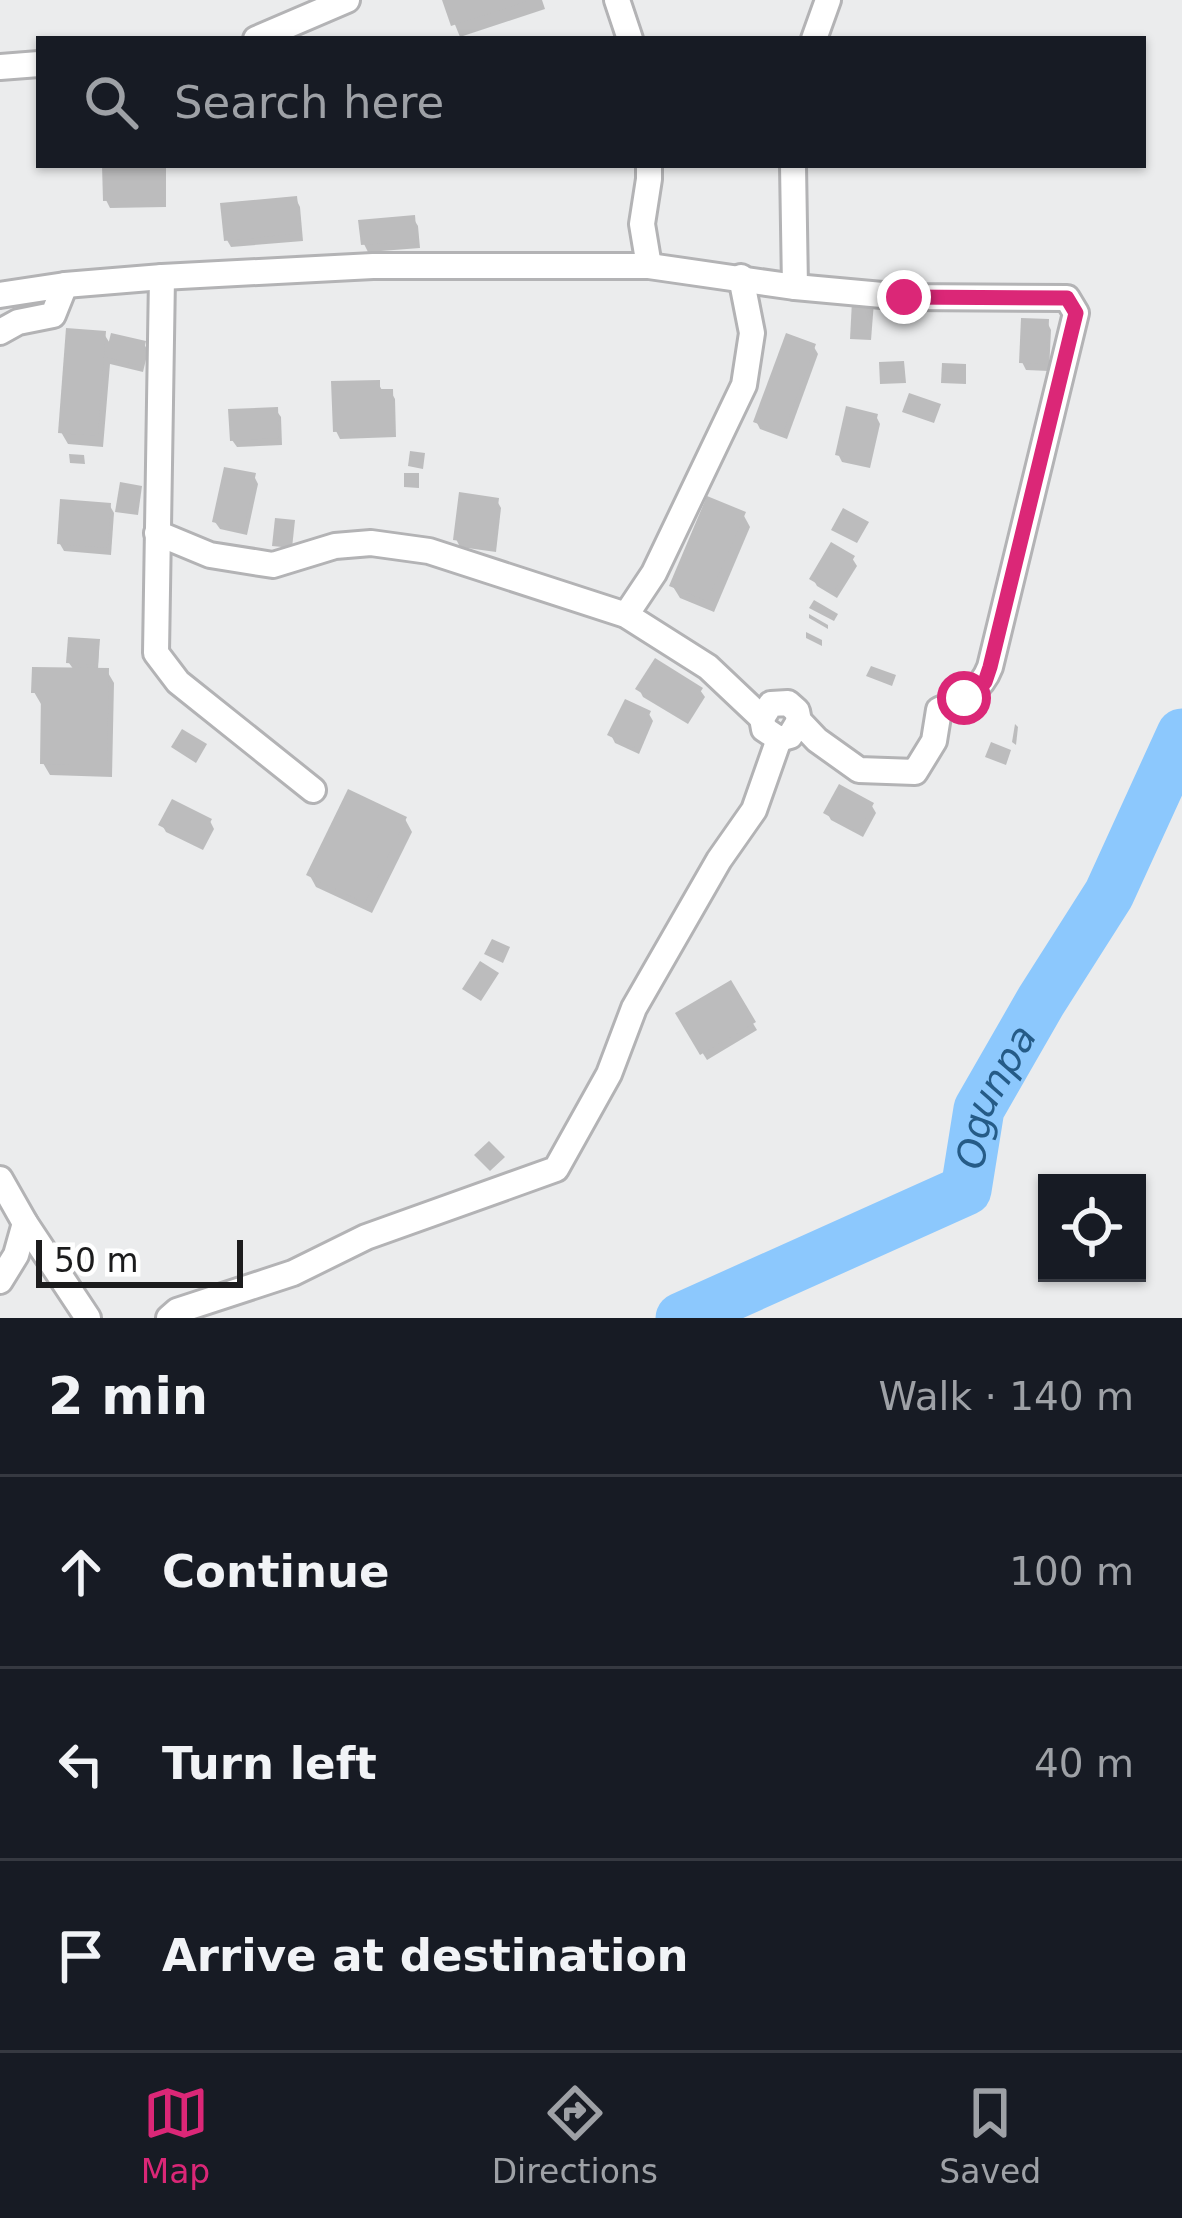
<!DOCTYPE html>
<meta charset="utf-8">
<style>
:root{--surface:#171b24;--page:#20242c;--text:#f1f3f6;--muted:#9ea1a6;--line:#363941;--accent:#db2777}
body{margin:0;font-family:"DejaVu Sans",sans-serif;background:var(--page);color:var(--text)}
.controls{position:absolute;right:36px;bottom:36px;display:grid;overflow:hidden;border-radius:0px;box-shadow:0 3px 9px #0004}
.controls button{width:108px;height:108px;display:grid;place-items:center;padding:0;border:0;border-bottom:3px solid var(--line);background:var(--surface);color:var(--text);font:60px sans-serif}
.scale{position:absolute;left:36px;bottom:30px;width:207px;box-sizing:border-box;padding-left:12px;border:6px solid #1c1c1d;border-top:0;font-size:33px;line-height:42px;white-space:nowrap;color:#1c1c1d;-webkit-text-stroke:9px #fff;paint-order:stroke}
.stop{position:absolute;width:36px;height:36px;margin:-27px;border:9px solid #db2777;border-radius:50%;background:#fff}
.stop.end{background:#db2777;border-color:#fff;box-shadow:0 3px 12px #0008}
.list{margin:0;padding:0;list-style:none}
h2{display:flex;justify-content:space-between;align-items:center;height:156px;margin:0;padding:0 48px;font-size:51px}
h2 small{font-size:39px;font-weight:400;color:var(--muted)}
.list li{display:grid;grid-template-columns:78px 1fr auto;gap:36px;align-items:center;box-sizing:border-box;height:192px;padding:0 48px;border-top:3px solid var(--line)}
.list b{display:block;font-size:45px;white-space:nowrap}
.list em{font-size:39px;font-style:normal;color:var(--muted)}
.icon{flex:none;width:66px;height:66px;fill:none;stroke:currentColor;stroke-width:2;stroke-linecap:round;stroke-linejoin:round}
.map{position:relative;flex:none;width:1182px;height:1318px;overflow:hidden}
.search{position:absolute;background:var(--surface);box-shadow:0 3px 9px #0004;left:36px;right:36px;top:36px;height:132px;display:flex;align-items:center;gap:30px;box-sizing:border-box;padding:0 42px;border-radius:0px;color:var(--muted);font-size:45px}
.sheet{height:732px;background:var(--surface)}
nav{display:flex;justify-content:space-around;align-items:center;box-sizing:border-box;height:168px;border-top:3px solid var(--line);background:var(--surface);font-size:33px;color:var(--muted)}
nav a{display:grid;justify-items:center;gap:6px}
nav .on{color:var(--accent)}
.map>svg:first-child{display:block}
.shadow{fill:#0003}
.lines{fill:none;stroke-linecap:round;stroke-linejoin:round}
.river{stroke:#8cc8fd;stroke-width:51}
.building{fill:#bcbcbd}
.minor-casing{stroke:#b3b3b5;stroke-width:30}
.minor{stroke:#fff;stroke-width:24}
.route{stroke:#db2777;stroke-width:15}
.labels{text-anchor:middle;stroke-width:9;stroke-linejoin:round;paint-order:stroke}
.water-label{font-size:39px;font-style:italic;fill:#255b87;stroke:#fff}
</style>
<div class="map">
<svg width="1182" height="1318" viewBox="0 0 1182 1318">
<rect width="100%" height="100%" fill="#ebeced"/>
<g class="shadow">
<path d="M 445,0 L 542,0 L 545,9 L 460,37 Z"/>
<path d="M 105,165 L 166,165 L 166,207 L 110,208 L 106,200 Z"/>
<path d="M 296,199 L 300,207 L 303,241 L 231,247 L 227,240 Z"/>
<path d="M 413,218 L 418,226 L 420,248 L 368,252 L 364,244 Z"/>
<path d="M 1047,322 L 1051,330 L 1049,371 L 1026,370 L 1022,362 Z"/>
<path d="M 104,334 L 111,345 L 144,344 L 148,351 L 143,372 L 110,364 L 103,447 L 68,444 L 61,432 Z"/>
<path d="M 814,347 L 818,354 L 787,439 L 760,429 L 756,421 Z"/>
<path d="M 378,383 L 383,392 L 391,392 L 395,399 L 396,437 L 340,439 L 336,431 Z"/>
<path d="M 276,410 L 281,417 L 282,445 L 237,447 L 232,440 Z"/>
<path d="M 876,416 L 880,424 L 870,468 L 842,462 L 838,454 Z"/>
<path d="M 69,454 L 84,455 L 85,464 L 70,463 Z"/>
<path d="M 254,476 L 258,484 L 247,535 L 220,529 L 215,522 Z"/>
<path d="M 497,501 L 501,508 L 496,552 L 460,547 L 456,539 Z"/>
<path d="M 110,506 L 114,513 L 111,555 L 64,551 L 60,544 Z"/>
<path d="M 743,514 L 750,527 L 714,612 L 680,598 L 672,585 Z"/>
<path d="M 852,558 L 857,566 L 837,598 L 817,586 L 813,579 Z"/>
<path d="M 809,614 L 828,625 L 828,629 L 809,618 Z"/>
<path d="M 806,632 L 822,640 L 822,646 L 806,638 Z"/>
<path d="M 99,645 L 98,671 L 107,671 L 114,683 L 112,777 L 50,775 L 43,763 L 41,704 L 34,692 L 74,670 L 69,663 Z"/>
<path d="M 639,689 L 700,690 L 705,697 L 688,724 L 643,697 Z"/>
<path d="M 649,714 L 653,721 L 639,754 L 615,743 L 611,735 Z"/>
<path d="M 1015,724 L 1018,727 L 1016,745 L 1012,742 Z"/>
<path d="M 872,806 L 876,813 L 863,837 L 831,820 L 827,813 Z"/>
<path d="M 405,819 L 412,832 L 372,913 L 316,887 L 309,874 Z"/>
<path d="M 210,821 L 214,829 L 203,850 L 166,832 L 162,825 Z"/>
<path d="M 730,985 L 757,1030 L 707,1060 L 679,1015 Z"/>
</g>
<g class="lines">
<path class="river" id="s1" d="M 681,1318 L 966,1190 L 979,1109 L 1041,1001 L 1109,894 L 1182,734"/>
</g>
<g class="building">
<path d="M 442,0 L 527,0 L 527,1 L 451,26 Z"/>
<path d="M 102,165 L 163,165 L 164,200 L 103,201 Z"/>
<path d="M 297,196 L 301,233 L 224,241 L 220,203 Z"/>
<path d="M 415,215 L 417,241 L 361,245 L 358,220 Z"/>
<path d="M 852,301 L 874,302 L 871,340 L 850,339 Z"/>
<path d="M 1021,318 L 1049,319 L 1047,364 L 1019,363 Z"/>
<path d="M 66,328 L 106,331 L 98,436 L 58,433 Z"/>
<path d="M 111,333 L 146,341 L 140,366 L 105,357 Z"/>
<path d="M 786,333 L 816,344 L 783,433 L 753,422 Z"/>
<path d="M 904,361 L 906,383 L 880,384 L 879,362 Z"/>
<path d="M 942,363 L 966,364 L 966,384 L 941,383 Z"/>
<path d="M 380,380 L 380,389 L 393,389 L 394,430 L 333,432 L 331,381 Z"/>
<path d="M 909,393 L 941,404 L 934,423 L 902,412 Z"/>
<path d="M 846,406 L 878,414 L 866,462 L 835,455 Z"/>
<path d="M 278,407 L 279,438 L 230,441 L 228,409 Z"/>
<path d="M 410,451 L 425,453 L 423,469 L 408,466 Z"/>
<path d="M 224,467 L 256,473 L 244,529 L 212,522 Z"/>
<path d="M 404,473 L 419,473 L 419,488 L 404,487 Z"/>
<path d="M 120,482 L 142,486 L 138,515 L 115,512 Z"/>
<path d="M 459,492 L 499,498 L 493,545 L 453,540 Z"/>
<path d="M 707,496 L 746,512 L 707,601 L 669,586 Z"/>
<path d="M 60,499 L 111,503 L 108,548 L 57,544 Z"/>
<path d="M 843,508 L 869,522 L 857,543 L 831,530 Z"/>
<path d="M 275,518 L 295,520 L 292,548 L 272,546 Z"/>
<path d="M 831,542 L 855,556 L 833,593 L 809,579 Z"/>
<path d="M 814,600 L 838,614 L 834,621 L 809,608 Z"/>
<path d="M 68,637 L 100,639 L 98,665 L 66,663 Z"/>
<path d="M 655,658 L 703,688 L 683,718 L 635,689 Z"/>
<path d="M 871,666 L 896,675 L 892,686 L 866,676 Z"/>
<path d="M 32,667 L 109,668 L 107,765 L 40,764 L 41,693 L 31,693 Z"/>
<path d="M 625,699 L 651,711 L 634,748 L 607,735 Z"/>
<path d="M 182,729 L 207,744 L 196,763 L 171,747 Z"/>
<path d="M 991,742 L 1011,750 L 1006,765 L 985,757 Z"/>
<path d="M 839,784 L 874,803 L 858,832 L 823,813 Z"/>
<path d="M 348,789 L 407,817 L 365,903 L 306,875 Z"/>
<path d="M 172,799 L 212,819 L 198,845 L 158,825 Z"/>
<path d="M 492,939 L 510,947 L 503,963 L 484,954 Z"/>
<path d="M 480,961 L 499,973 L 481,1001 L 462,989 Z"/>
<path d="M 731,980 L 756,1022 L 700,1055 L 675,1013 Z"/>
<path d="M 489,1141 L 505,1157 L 490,1171 L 474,1155 Z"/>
</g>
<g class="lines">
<defs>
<g id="minor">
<path d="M 617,0 L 630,39"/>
<path d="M 256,39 L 347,0"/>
<path d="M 814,39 L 828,0"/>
<path d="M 0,67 L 39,64"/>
<path d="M 649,165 L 649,179 L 642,224 L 649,266"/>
<path d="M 793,165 L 795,287"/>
<path d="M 162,277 L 156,653 L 178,682 L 313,790"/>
<path d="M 0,295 L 65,285 L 162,277 L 373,266 L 649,266 L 795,287 L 904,297 L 1067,298 L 1076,313 L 990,667 C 981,691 962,700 939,710 L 934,741 L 915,772 L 859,770 L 817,740 L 799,721 L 797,711 L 788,703 L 771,704 L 762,718 L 764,729 L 779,739 L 790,736 L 799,721"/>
<path d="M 0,332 L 18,322 L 53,315 L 65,285"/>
<path d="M 157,533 L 210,555 L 273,565 L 335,546 L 371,543 L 429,551 L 626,615 L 708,667 L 762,718"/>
<path d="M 626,615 L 654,573 L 744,385 L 752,333 L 741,277"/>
<path d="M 0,1179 L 25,1223 L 88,1318"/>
<path d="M 0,1281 L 16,1255 L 25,1223"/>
<path d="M 169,1318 L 177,1311 L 293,1273 L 366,1237 L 556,1169 L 609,1074 L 634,1008 L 719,860 L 754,810 L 779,739"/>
</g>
</defs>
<use href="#minor" class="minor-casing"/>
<use href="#minor" class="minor"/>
</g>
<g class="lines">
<path class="route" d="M 904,297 L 1067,298 L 1076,313 L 990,667 L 985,682 L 964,698"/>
</g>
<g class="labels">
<g class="water-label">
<text dy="14" stroke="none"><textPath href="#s1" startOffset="411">Ogunpa</textPath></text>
</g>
</g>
</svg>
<div class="controls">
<button><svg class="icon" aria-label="locate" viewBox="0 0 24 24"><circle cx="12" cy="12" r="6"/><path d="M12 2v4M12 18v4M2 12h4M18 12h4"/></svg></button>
</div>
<div class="scale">50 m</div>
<div class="stop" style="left:964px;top:698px"></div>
<div class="stop end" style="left:904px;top:297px"></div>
<div class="search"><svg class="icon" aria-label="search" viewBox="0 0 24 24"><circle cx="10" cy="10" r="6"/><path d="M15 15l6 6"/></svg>Search here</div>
</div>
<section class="sheet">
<h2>2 min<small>Walk · 140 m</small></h2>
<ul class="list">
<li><svg class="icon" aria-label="ahead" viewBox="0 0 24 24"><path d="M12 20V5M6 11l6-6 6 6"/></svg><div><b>Continue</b></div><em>100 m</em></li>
<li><svg class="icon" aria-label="left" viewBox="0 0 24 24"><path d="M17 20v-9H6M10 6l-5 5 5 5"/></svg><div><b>Turn left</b></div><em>40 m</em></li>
<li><svg class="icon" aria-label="arrive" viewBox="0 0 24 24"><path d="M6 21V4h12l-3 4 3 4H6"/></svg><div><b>Arrive at destination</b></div></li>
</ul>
</section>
<nav>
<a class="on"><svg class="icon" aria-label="map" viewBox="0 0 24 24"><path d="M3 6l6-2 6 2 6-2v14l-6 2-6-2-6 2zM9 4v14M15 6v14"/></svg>Map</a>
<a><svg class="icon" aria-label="directions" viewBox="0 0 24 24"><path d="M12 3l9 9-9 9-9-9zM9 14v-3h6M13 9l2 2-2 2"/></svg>Directions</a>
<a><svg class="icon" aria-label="saved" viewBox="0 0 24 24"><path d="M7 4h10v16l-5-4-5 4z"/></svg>Saved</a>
</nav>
